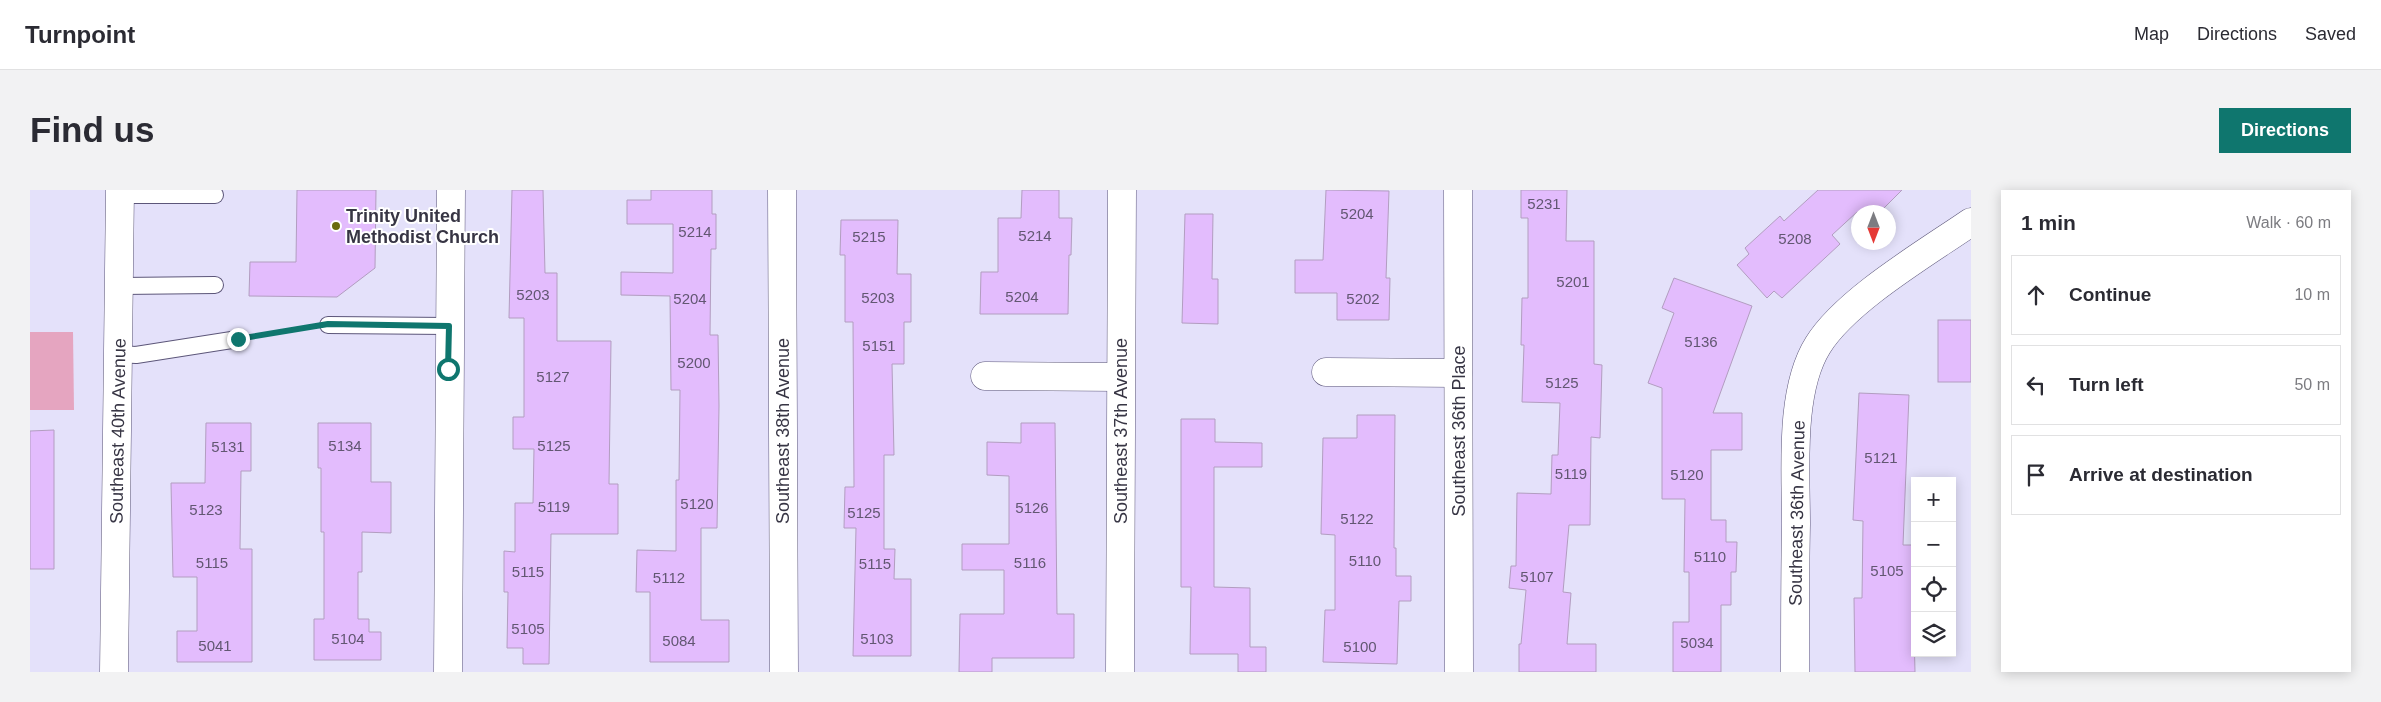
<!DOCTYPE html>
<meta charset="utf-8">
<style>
:root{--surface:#fff;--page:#f2f2f3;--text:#2b2b33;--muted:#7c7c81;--line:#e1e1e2;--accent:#0f766e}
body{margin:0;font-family:Helvetica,sans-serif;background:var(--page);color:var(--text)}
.controls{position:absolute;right:15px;bottom:15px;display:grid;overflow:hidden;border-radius:0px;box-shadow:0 2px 12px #0003}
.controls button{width:45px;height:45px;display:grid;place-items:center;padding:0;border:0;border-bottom:1px solid var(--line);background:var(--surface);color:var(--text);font:25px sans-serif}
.compass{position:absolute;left:1821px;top:15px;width:45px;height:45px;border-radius:50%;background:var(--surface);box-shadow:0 2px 12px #0003;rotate:180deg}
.stop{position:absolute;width:15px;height:15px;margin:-11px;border:4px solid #0f766e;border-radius:50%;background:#fff}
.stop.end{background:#0f766e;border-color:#fff;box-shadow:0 1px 5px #0008}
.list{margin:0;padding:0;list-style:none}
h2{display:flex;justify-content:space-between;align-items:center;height:65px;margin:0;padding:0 20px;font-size:21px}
h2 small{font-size:16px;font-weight:400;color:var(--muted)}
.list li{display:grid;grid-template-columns:32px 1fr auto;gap:15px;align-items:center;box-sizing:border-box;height:80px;margin:0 10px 10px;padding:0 10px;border:1px solid var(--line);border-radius:0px}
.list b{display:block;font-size:19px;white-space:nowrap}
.list em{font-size:16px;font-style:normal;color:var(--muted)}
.icon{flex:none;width:28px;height:28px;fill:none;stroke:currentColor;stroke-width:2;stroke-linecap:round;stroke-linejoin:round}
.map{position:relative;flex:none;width:1941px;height:482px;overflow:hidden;border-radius:0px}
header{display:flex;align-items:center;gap:30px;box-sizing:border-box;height:70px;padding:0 25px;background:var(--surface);border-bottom:1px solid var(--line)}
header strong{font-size:24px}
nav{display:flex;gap:28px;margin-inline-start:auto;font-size:18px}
.intro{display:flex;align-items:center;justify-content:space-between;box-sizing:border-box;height:120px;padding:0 30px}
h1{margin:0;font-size:35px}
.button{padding:12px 22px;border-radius:0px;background:var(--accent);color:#fff;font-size:18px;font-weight:700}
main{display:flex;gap:30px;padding:0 30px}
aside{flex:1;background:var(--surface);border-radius:0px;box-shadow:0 2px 12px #0003}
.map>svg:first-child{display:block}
.green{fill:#e5a5c0}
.building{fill:#e3bcfd;stroke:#b29dc0}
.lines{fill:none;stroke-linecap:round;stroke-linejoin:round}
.lane-casing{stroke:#5c5679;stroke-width:18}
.street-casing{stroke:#5c5679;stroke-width:29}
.secondary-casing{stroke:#5c5679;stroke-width:29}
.path{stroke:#a7a5ba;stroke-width:3;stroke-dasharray:5 2.5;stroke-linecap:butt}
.lane{stroke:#fff;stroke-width:16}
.street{stroke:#fff;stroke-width:28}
.secondary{stroke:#fff;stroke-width:28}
.route{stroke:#0f766e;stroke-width:6}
.poi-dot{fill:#696b0c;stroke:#fff;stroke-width:2}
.labels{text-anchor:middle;stroke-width:4;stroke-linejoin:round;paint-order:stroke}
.number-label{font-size:15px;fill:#625772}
.poi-label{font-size:18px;font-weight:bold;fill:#373544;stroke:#fff;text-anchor:start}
.street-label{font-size:18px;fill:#373544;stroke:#fff}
</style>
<header>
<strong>Turnpoint</strong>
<nav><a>Map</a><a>Directions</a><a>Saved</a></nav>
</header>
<div class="intro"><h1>Find us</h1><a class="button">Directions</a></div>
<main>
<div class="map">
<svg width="1941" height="482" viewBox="0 0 1941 482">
<rect width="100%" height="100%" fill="#e4e1fa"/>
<path class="green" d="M 0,142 L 43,142 L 44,220 L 0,220 Z"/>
<g class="building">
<path d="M 267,0 L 346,0 L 345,78 L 307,107 L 219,106 L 220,72 L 266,72 Z"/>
<path d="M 482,0 L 513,0 L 515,83 L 527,83 L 527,151 L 581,151 L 579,294 L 588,294 L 588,344 L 521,344 L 519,474 L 493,474 L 493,458 L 477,458 L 478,402 L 474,402 L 474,361 L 485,362 L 485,313 L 503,313 L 504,259 L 483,259 L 483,227 L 494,227 L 494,128 L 479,128 Z"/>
<path d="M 621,0 L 682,0 L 682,24 L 686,24 L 686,59 L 681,59 L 680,145 L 688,145 L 689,216 L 687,338 L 671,338 L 671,430 L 699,430 L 699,472 L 620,472 L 620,402 L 606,402 L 607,360 L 646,361 L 646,290 L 649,290 L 650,200 L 641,200 L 640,106 L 591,105 L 591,82 L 643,83 L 643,34 L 597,34 L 597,10 L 621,10 Z"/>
<path d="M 992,0 L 1029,0 L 1029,28 L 1042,28 L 1041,65 L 1039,65 L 1038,124 L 950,124 L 951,82 L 968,82 L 968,28 L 991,28 Z"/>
<path d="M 1296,0 L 1359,1 L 1356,88 L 1360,88 L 1359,130 L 1307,130 L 1307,103 L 1265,103 L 1265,70 L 1293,70 Z"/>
<path d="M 1491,0 L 1537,0 L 1536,51 L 1564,51 L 1564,174 L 1572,175 L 1570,248 L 1561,247 L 1560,335 L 1539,335 L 1533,402 L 1541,403 L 1537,454 L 1566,454 L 1566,482 L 1489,482 L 1489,454 L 1491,454 L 1496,400 L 1479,398 L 1481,376 L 1486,376 L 1487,303 L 1521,304 L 1522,265 L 1528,265 L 1530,213 L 1492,212 L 1494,155 L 1491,155 L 1492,108 L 1498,108 L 1498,28 L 1491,28 Z"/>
<path d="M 1788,0 L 1872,0 L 1850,22 L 1827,22 L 1802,45 L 1810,54 L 1752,108 L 1744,101 L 1737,108 L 1707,75 L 1719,64 L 1715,58 L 1750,26 L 1754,31 Z"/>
<path d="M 1155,24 L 1183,24 L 1182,89 L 1188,89 L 1188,134 L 1152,133 Z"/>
<path d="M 811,30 L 868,30 L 867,84 L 881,84 L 881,132 L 874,132 L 874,174 L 862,174 L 864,265 L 854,265 L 854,359 L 865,359 L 864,389 L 881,389 L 881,466 L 823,466 L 826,338 L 814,338 L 815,297 L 824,297 L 823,132 L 815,132 L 815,65 L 810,65 Z"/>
<path d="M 1644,88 L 1722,116 L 1683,223 L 1712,223 L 1712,260 L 1681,260 L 1681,330 L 1696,330 L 1696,352 L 1707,352 L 1706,382 L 1701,382 L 1701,415 L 1691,415 L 1691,482 L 1643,482 L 1643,432 L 1659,432 L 1659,382 L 1654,382 L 1655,309 L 1632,309 L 1632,198 L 1618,193 L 1644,123 L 1632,118 Z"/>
<rect x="1908" y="130" width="33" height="62"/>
<path d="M 1829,203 L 1879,205 L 1873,355 L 1882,355 L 1885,482 L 1825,482 L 1824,408 L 1832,408 L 1833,331 L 1823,330 Z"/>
<path d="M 1327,225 L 1365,225 L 1364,358 L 1366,358 L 1366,386 L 1381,386 L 1381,411 L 1369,411 L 1367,474 L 1293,472 L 1295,420 L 1305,420 L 1305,345 L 1291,344 L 1293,248 L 1327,248 Z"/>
<path d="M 1151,229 L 1185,229 L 1185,252 L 1232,253 L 1232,277 L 1184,277 L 1184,397 L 1220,398 L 1220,457 L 1236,457 L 1236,482 L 1208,482 L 1208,464 L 1160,464 L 1161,397 L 1151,397 Z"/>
<path d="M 176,233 L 221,233 L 221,281 L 211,281 L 210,359 L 222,359 L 222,472 L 147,472 L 147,441 L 167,441 L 167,387 L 143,387 L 141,293 L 175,293 Z"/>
<path d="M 288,233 L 341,233 L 341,292 L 361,292 L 361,343 L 332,342 L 332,382 L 328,382 L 328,429 L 339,429 L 339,442 L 351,442 L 351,470 L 284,470 L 284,429 L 294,429 L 294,342 L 291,342 L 291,278 L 288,278 Z"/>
<path d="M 991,233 L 1025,233 L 1027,424 L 1044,424 L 1044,468 L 962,468 L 962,482 L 929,482 L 930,424 L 974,424 L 974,380 L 932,380 L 932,354 L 979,354 L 979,286 L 957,285 L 957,252 L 991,253 Z"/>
<path d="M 24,240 L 24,379 L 0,379 L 0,241 Z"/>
</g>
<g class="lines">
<defs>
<g id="lane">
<path d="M 90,5 L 185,5"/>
<path d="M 90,96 L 185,95"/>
<path d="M 298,135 L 419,136"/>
<path d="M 89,164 L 106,165 L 208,149"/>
</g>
<g id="street">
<path d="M 752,0 L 754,482"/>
<path d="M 1428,0 L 1429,482"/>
<path d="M 1296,182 L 1428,183"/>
<path d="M 955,186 L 1090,187"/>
<path d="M 84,482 L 90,0"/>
<path d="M 1090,482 L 1092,0"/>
<path d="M 1765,482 C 1765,433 1765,383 1766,334 C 1766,281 1759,201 1788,155 C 1816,110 1896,63 1941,32"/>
</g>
<path id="secondary" d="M 418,482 L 421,0"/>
</defs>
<use href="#lane" class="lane-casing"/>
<use href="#street" class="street-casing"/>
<use href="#secondary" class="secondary-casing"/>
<path class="path" d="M 229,145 L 278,138"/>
<use href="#lane" class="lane"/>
<use href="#street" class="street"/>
<use href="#secondary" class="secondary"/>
</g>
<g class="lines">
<path class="route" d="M 208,149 L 298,134 L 419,136 L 418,179"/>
</g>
<circle class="poi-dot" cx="306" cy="36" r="5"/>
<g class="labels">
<g class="number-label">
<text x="1514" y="19">5231</text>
<text x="1327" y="29">5204</text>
<text x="665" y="47">5214</text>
<text x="1005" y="51">5214</text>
<text x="839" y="52">5215</text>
<text x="1765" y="54">5208</text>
<text x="1543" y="97">5201</text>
<text x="503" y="110">5203</text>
<text x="992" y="112">5204</text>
<text x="848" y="113">5203</text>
<text x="660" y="114">5204</text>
<text x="1333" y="114">5202</text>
<text x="1671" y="157">5136</text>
<text x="849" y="161">5151</text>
<text x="664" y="178">5200</text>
<text x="523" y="192">5127</text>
<text x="1532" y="198">5125</text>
<text x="315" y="261">5134</text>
<text x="524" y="261">5125</text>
<text x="198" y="262">5131</text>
<text x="1851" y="273">5121</text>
<text x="1541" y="289">5119</text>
<text x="1657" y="290">5120</text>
<text x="667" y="319">5120</text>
<text x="524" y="322">5119</text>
<text x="1002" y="323">5126</text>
<text x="176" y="325">5123</text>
<text x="834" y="328">5125</text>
<text x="1327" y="334">5122</text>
<text x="1680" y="372">5110</text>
<text x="1335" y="376">5110</text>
<text x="182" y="378">5115</text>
<text x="1000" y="378">5116</text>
<text x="845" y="379">5115</text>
<text x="1857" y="386">5105</text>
<text x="498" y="387">5115</text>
<text x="1507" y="392">5107</text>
<text x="639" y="393">5112</text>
<text x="498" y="444">5105</text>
<text x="318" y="454">5104</text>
<text x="847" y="454">5103</text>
<text x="649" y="456">5084</text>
<text x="1667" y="458">5034</text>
<text x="185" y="461">5041</text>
<text x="1330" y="462">5100</text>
</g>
<g class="poi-label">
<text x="316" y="32">Trinity United<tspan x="316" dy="21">Methodist Church</tspan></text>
</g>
<g class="street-label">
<text transform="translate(88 241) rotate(-89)" y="6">Southeast 40th Avenue</text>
<text transform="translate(753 241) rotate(-90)" y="6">Southeast 38th Avenue</text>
<text transform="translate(1091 241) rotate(-90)" y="6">Southeast 37th Avenue</text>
<text transform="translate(1429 241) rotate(-90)" y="6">Southeast 36th Place</text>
<text transform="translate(1767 323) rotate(-89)" y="6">Southeast 36th Avenue</text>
</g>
</g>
</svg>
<div class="controls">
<button>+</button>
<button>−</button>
<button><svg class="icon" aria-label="locate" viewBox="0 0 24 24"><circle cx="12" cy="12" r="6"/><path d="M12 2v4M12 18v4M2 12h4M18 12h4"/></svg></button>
<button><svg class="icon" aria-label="layers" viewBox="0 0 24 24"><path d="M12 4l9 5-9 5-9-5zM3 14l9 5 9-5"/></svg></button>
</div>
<svg class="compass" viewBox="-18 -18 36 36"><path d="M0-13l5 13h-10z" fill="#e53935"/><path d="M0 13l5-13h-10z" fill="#7c7c81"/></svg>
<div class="stop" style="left:418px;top:179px"></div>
<div class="stop end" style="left:208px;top:149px"></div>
</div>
<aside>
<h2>1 min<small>Walk · 60 m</small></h2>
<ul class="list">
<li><svg class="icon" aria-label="ahead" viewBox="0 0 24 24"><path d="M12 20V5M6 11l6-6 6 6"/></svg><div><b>Continue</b></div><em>10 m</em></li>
<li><svg class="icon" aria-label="left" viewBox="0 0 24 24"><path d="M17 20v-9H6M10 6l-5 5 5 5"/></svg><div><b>Turn left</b></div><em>50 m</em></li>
<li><svg class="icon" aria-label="arrive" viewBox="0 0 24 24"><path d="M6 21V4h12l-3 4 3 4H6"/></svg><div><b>Arrive at destination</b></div></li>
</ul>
</aside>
</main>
